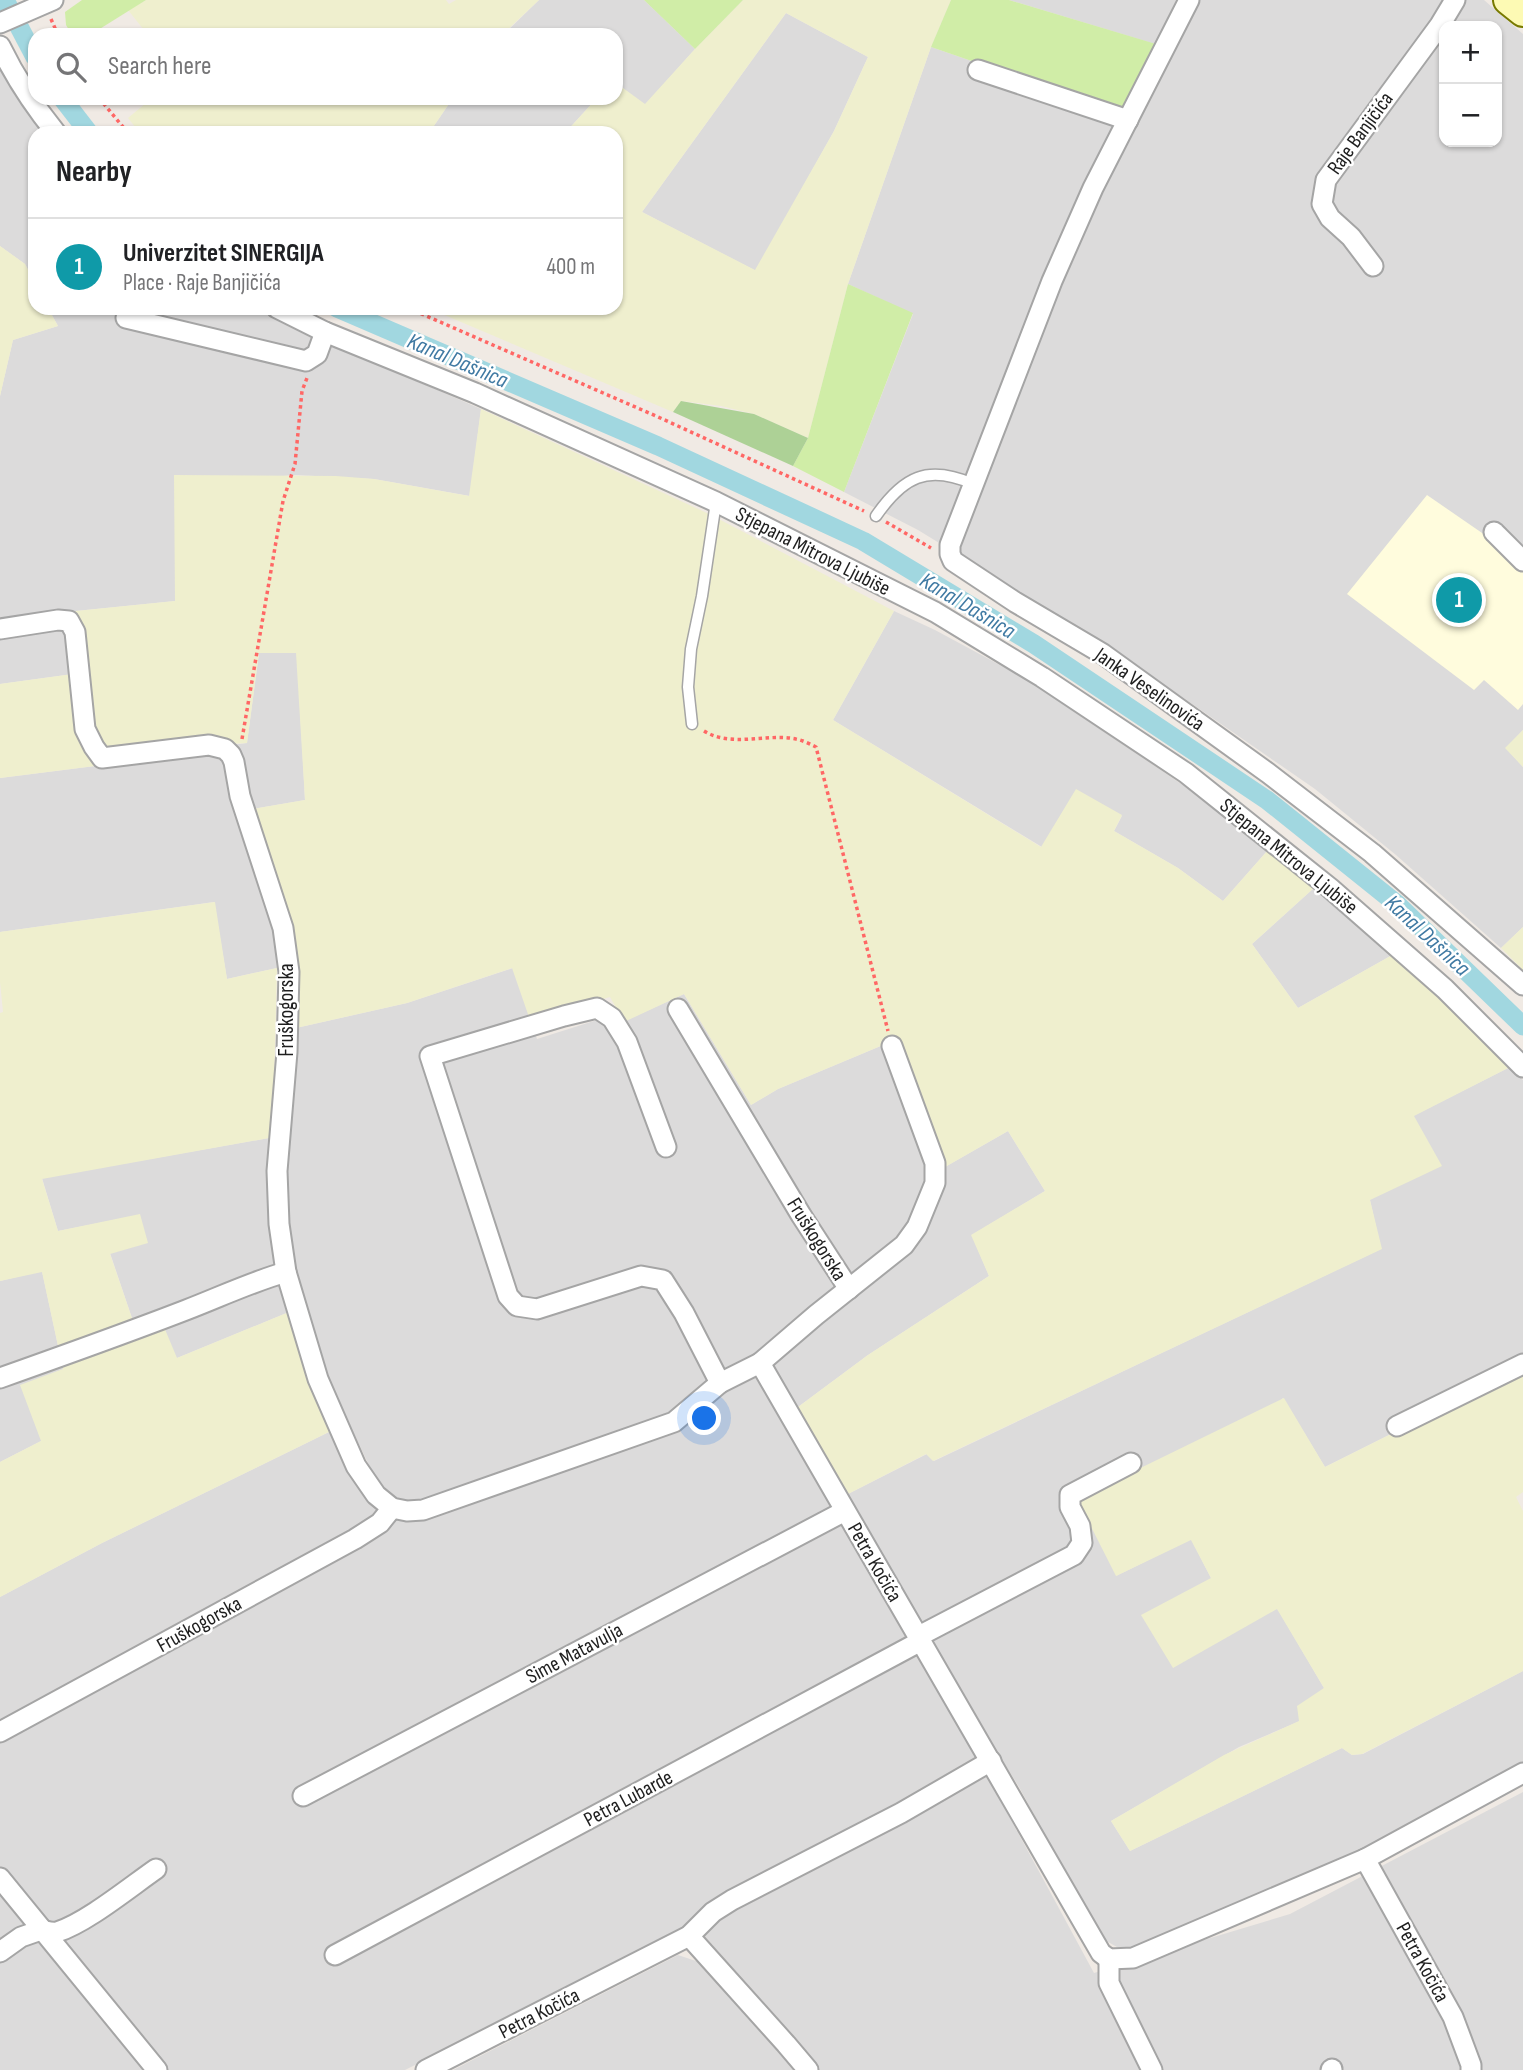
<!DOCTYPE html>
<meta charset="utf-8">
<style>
:root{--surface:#fff;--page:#f6f6f6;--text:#202124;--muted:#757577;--line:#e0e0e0;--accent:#2563eb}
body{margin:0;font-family:"Sofia Sans Condensed",sans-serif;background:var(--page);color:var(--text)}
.controls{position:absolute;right:21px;top:21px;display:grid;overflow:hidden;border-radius:14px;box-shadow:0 2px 5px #0004}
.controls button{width:63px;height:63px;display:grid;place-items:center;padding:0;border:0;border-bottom:2px solid var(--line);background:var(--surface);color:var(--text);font:35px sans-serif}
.you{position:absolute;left:705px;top:1419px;width:24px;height:24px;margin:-18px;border:5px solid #fff;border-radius:50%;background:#1a73e8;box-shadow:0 0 0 10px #1a73e833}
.badge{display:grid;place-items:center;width:46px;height:46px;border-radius:50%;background:var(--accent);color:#fff;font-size:23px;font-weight:700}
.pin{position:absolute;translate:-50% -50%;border:4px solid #fff;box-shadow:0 2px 7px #0006}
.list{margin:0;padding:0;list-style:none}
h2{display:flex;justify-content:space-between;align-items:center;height:91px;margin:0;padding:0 28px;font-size:30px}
h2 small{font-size:23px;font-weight:400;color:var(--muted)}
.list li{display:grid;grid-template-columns:46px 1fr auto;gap:21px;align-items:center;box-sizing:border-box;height:98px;padding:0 28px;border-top:2px solid var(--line)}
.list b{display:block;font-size:26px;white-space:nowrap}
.list p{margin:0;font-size:23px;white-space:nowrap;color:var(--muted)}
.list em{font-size:23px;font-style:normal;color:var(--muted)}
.icon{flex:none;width:38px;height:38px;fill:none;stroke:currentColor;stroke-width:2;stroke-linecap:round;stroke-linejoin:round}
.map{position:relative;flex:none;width:1523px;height:2070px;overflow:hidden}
.search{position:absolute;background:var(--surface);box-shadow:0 2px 5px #0004;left:28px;top:28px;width:595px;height:77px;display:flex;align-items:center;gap:18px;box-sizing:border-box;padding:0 24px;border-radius:21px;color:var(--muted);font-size:26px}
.panel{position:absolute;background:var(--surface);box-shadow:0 2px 5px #0004;left:28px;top:126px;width:595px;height:189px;border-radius:21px}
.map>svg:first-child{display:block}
.residential{fill:#dcdbdb;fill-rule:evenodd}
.education{fill:#fffcdd}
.farmland{fill:#efefce;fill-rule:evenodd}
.grass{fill:#d0eda7}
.forest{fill:#add196}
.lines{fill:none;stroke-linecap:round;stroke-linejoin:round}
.canal{stroke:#a1d7e0;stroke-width:19}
.lane-casing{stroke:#a5a5a5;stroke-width:13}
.street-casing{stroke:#a5a5a5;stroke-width:23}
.secondary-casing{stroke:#787a00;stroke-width:32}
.path{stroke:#ff6765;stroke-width:3.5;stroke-dasharray:3.5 3.5;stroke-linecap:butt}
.lane{stroke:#fff;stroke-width:10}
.street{stroke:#fff;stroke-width:19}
.secondary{stroke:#fdfab4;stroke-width:28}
.labels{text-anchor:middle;stroke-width:5;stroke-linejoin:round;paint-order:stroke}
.street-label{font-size:21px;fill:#1e1e1e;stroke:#fff}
.water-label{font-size:23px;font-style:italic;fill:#407aa3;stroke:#fff}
</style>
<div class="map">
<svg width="1523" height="2070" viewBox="0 0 1523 2070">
<rect width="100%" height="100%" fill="#f0eae4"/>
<g class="residential">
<path d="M 539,0 L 644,0 L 695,49 L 645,105 L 616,83 L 616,35 L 503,35 Z"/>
<path d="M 1009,0 L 1484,0 L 1523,34 L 1523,730 L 1506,748 L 1523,767 L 1523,927 L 1501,948 L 1396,855 L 1315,789 L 1114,650 L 918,530 L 844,492 L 913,314 L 848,284 L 931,47 L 1119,112 L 1165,47 ZM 1444,26 L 1497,26 L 1497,142 L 1444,142 Z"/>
<path d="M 786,13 L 868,57 L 834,131 L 756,271 L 642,212 Z"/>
<path d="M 0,65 L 47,133 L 35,133 L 35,283 L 25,264 L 0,246 Z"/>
<path d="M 453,98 L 597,98 L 565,133 L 429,133 Z"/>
<path d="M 48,308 L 262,308 L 380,365 L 481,409 L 470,496 L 374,479 L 296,475 L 269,477 L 175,601 L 66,612 L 73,674 L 0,684 L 0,396 L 13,340 L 58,326 Z"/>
<path d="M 894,611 L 935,630 L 1026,679 L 1211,804 L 1268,850 L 1223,901 L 1178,868 L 1114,831 L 1122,816 L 1042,847 L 833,720 Z"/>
<path d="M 259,653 L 297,653 L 305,800 L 252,809 L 238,814 L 274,930 L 277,968 L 227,979 L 214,902 L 0,932 L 0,778 L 206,752 L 231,745 L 247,743 Z"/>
<path d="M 1315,887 L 1394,954 L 1298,1008 L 1252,944 Z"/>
<path d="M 513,968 L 537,1039 L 597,1020 L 609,1028 L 684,994 L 751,1105 L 778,1089 L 883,1045 L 945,1167 L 1008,1131 L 1045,1191 L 972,1235 L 989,1276 L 868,1355 L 798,1407 L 762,1353 L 710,1383 L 667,1415 L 424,1503 L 394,1501 L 375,1478 L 328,1379 L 301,1293 L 290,1245 L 286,1207 L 285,1151 L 296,1028 L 407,1003 Z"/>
<path d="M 1510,1067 L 1523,1080 L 1523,1368 L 1325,1467 L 1283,1398 L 1116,1576 L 1191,1539 L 1211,1578 L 1277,1608 L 1324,1688 L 1300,1721 L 1239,1747 L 1111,1821 L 1130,1851 L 1342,1748 L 1352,1755 L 1363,1754 L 1523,1671 L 1523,1770 L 1358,1854 L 1132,1949 L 1117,1947 L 1101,1938 L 1019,1787 L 954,1683 L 848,1494 L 927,1454 L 934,1461 L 1381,1249 L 1370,1200 L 1413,1116 Z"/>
<path d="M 269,1138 L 269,1179 L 289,1312 L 177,1358 L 134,1324 L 110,1253 L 140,1215 L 58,1231 L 42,1178 Z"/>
<path d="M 42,1271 L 63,1369 L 41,1441 L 0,1462 L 0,1281 Z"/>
<path d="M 756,1371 L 978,1756 L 977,1763 L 693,1922 L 673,1936 L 405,2070 L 0,2070 L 0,1597 L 102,1543 L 331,1431 L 357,1483 L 418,1520 L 438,1516 L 499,1493 L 723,1390 Z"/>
<path d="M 984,1770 L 1094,1973 L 1290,1914 L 1523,1792 L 1523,2070 L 816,2070 L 797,2043 L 702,1933 L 733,1911 Z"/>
<path d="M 678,1955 L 699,1962 L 780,2050 L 794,2070 L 453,2070 Z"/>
</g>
<path class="education" d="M 1427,495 L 1485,535 L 1523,570 L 1523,704 L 1518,710 L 1484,680 L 1474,690 L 1347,594 Z"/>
<g class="farmland">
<path d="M 146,0 L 446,0 L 449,4 L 456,0 L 539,0 L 502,35 L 148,35 L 128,10 Z"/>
<path d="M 743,0 L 951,0 L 931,47 L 848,284 L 808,438 L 754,414 L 721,406 L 682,401 L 673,412 L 428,308 L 616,308 L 616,133 L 565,133 L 597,98 L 616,98 L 616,83 L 645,104 L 695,49 ZM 786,13 L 868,57 L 834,131 L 755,270 L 642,212 Z"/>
<path d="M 152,98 L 453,98 L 429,133 L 140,133 L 128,118 Z"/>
<path d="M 0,246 L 25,264 L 35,283 L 35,308 L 48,308 L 58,326 L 13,340 L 0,396 Z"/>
<path d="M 481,409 L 709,514 L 894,611 L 833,720 L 1041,847 L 1076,789 L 1122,815 L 1114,831 L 1178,868 L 1223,901 L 1268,850 L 1315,887 L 1252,944 L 1298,1008 L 1394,954 L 1510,1067 L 1414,1116 L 1442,1166 L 1370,1200 L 1382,1249 L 933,1461 L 926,1454 L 848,1494 L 798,1407 L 868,1355 L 989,1276 L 971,1235 L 1045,1191 L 1008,1131 L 945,1167 L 929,1167 L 883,1045 L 778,1089 L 751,1105 L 684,994 L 624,1022 L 610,997 L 530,1020 L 512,968 L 407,1003 L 296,1028 L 298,966 L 289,921 L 252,809 L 305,800 L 296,653 L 259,653 L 247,743 L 88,753 L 95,766 L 0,778 L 0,684 L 73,674 L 66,612 L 175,601 L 174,475 L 336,476 L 374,479 L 469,496 Z"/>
<path d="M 1523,730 L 1523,767 L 1505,748 Z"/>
<path d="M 215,902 L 227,979 L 277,968 L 274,1084 L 269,1138 L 42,1179 L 58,1231 L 140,1214 L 148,1243 L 110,1254 L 134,1324 L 159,1315 L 177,1358 L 289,1312 L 331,1431 L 102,1543 L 0,1597 L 0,1462 L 41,1441 L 20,1385 L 63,1369 L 42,1272 L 0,1281 L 0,1013 L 3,1012 L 0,982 L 0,932 Z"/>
<path d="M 1523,927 L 1523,970 L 1501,948 Z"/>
<path d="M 1523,1368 L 1523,1492 L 1516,1497 L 1523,1511 L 1523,1671 L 1362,1754 L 1352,1755 L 1342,1748 L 1130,1851 L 1111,1821 L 1224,1755 L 1299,1721 L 1297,1706 L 1324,1688 L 1277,1609 L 1173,1668 L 1141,1615 L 1211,1578 L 1191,1540 L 1116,1576 L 1077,1499 L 1284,1398 L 1325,1467 Z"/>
</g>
<g class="grass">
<path d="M 82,0 L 146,0 L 90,35 L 72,35 L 66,25 L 65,12 Z"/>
<path d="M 644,0 L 743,0 L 695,49 Z"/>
<path d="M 951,0 L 1009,0 L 1166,47 L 1132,104 L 1119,112 L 931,47 Z"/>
<path d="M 848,284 L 913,313 L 844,492 L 793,466 L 808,438 Z"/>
</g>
<path class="forest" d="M 681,401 L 754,414 L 808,438 L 793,466 L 673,412 Z"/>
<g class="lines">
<g class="canal">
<path d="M 5,0 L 35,57"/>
<path d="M 62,98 L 89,133"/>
<path d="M 337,308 L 658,446 L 863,541 L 1034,644 L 1267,800 L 1398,905 L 1523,1026"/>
</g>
<defs>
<g id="lane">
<path d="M 876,516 C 903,477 927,464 973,484"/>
<path d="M 692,724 L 688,687 L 691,649 L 702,596 L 716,502"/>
</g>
<g id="street">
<path d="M 1189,0 L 1093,188 L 1052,281 L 950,545 L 950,554 L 953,561 L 1015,602 L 1103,654 L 1268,773 L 1372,853 L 1523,985"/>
<path d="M 0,23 L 53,0"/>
<path d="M 0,46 C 15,77 34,106 56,133"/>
<path d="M 978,70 L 1128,120"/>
<path d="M 1373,266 L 1351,237 L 1330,218 L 1322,204 L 1326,180 L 1440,25 L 1455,0"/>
<path d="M 277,308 L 325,332 L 475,393 L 716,502 L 935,612 L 1042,677 L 1186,773 L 1330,888 L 1445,989 L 1523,1067"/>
<path d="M 126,318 L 306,361 L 317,354 L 325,332"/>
<path d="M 1494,532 L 1523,561"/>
<path d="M 0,629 L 58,620 L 69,621 L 75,632 L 85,729 L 94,747 L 102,758 L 209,745 L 225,749 L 231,755 L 234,762 L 240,796 L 283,928 L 289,972 L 287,1052 L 277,1171 L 279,1224 L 286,1272 L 318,1379 L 356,1466 L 376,1495 L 392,1508 L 407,1511 L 423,1510 L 674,1422 L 720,1383 L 760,1363 L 816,1315 L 904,1245 L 917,1227 L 935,1183 L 935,1163 L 892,1046"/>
<path d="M 678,1009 L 801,1215 L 849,1289"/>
<path d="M 666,1147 L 627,1042 L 612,1018 L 597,1008 L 564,1016 L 430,1056 L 508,1296 L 517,1306 L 537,1309 L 641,1276 L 663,1280 L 684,1313 L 720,1383"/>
<path d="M 760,1363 L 1101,1953 L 1109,1959 L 1133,1958 L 1365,1859 L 1523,1773"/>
<path d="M 0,1378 C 62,1356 124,1334 186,1310 C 220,1297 251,1282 286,1272"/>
<path d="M 1397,1426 L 1523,1364"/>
<path d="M 919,1636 L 1074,1555 L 1082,1543 L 1080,1526 L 1070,1507 L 1070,1495 L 1131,1463"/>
<path d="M 0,1732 L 355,1539 L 380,1523 L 392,1508"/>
<path d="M 303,1796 L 845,1511"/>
<path d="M 1365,1859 L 1453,2017 L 1471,2065 L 1471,2070"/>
<path d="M 0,1878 L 157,2070"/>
<path d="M 41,1930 C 46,1931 52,1933 57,1932 C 86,1923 130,1887 156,1869"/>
<path d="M 689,1936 L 786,2044 L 808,2070"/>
<path d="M 0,1952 L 21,1937 L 41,1930"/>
<path d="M 335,1955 L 921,1641"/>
<path d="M 1109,1959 L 1109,1983 L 1152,2070"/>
<path d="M 426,2070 L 689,1936 L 713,1912 L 732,1900 L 901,1813 L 991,1761"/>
<path d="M 1331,2070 L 1332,2069"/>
</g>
<path id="secondary" d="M 1508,0 L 1523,12"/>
</defs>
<use href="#lane" class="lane-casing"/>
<use href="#street" class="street-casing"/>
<use href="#secondary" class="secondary-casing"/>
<g class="path">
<path d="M 51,19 L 58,35"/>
<path d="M 99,98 L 128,133"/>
<path d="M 408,308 L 656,416 L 864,511"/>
<path d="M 886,522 L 931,548"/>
<path d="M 704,731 C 732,748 766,733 796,739 C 802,740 810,744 816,747 L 888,1031"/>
<path d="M 242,739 L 283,501 L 295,464 L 302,391 L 307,378"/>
</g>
<use href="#lane" class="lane"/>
<use href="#street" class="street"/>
<use href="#secondary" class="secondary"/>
</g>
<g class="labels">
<g class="street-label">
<text transform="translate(1360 133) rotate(-54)" y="7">Raje Banjičića</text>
<text transform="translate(813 551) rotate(27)" y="7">Stjepana Mitrova Ljubiše</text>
<text transform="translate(1150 689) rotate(35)" y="7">Janka Veselinovića</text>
<text transform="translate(1289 856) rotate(39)" y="7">Stjepana Mitrova Ljubiše</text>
<text transform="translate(286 1010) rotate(-90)" y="7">Fruškogorska</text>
<text transform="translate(817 1239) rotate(58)" y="7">Fruškogorska</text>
<text transform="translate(875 1562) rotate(60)" y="7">Petra Kočića</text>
<text transform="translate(199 1624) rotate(-29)" y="7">Fruškogorska</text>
<text transform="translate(574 1653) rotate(-28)" y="7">Sime Matavulja</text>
<text transform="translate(628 1798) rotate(-28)" y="7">Petra Lubarde</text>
<text transform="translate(1423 1962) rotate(61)" y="7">Petra Kočića</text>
<text transform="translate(539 2013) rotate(-27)" y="7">Petra Kočića</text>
</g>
<g class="water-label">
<text transform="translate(458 360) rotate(23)" y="8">Kanal Dašnica</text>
<text transform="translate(968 605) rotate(31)" y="8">Kanal Dašnica</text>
<text transform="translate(1428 935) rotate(43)" y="8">Kanal Dašnica</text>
</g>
</g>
</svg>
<div class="controls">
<button>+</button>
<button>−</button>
</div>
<div class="you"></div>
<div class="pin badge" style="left:1459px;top:600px;background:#0f9aa8">1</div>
<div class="search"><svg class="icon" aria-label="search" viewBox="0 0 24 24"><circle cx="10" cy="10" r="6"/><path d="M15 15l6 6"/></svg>Search here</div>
<section class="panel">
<h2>Nearby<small></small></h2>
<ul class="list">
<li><span class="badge" style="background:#0f9aa8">1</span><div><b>Univerzitet SINERGIJA</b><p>Place · Raje Banjičića</p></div><em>400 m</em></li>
</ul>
</section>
</div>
